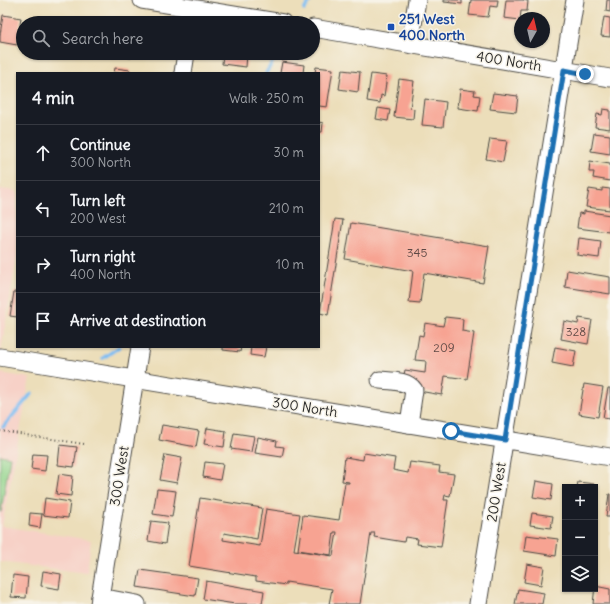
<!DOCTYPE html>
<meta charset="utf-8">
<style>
:root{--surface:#171b24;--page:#20242c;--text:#f1f3f6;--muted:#9ea1a6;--line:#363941}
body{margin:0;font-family:Delius,sans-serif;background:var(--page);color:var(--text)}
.controls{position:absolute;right:12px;bottom:12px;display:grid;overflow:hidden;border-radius:0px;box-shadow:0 1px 3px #0004}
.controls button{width:36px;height:36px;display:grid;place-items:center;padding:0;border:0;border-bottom:1px solid var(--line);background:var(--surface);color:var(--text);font:20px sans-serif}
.compass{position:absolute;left:514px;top:12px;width:36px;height:36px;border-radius:50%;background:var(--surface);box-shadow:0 1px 3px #0004;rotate:8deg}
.stop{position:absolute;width:12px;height:12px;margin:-9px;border:3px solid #1f6fb2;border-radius:50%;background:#fff}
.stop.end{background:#1f6fb2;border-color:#fff;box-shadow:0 1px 4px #0008}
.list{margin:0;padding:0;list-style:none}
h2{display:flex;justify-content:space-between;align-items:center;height:52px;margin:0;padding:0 16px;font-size:17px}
h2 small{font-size:13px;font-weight:400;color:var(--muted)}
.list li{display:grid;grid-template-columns:26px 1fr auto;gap:12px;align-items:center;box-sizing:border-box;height:56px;padding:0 16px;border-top:1px solid var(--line)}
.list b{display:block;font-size:15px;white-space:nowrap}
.list p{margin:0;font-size:13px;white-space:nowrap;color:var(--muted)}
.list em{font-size:13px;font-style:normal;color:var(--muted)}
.icon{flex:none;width:22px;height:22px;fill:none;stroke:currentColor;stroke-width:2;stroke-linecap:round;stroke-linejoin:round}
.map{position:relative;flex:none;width:610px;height:604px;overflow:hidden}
.search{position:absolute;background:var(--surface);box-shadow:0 1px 3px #0004;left:16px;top:16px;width:304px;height:44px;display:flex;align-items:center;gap:10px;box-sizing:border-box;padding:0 14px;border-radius:22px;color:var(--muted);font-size:15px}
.panel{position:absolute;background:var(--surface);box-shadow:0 1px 3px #0004;left:16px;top:72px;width:304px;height:276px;border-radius:0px}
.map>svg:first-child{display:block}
.built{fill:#f7d1c7}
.green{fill:#93d58d;stroke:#5f805c}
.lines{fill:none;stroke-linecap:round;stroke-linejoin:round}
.stream{stroke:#7ebef3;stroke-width:3.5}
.building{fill:#f7a392}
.minor-casing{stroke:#484640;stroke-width:19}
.path{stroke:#484640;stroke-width:2;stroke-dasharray:1 3;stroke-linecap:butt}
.minor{stroke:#fff;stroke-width:17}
.route{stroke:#1f6fb2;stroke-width:5}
.transit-dot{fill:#1a4fb4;stroke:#f7f3e8;stroke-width:1.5}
.labels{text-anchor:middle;stroke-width:3;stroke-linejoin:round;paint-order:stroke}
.number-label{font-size:12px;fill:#5e4945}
.transit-label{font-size:14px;font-weight:bold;fill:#164399;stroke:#f7f3e8;text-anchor:start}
.street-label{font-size:14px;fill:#2b2b2b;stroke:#f7f3e8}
</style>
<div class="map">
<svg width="610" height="604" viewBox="0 0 610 604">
<rect width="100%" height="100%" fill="#f7f3e8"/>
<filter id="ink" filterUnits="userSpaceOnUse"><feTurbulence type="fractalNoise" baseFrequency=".025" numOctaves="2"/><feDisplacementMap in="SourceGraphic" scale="8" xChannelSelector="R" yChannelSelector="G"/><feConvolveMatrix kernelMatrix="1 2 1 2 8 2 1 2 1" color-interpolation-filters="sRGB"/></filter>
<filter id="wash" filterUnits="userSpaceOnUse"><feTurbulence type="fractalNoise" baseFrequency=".012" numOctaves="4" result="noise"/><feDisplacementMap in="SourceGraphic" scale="16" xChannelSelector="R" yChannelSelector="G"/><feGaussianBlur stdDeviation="0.9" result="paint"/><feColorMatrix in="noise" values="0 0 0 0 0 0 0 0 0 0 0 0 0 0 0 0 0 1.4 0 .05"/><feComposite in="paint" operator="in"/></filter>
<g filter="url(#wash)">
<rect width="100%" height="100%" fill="#ecdeba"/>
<g class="built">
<path d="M 0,189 L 17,191 L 17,256 L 0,356 Z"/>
<path d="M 0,373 L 30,378 L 2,526 L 91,540 L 87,573 L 0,562 Z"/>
</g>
<path class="green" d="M 0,455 L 10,457 L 1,512 L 0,512 Z"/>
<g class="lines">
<g class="stream">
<path d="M 304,10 L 311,0"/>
<path d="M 266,73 L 278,53"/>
<path d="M 103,358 L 119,347"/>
<path d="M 3,427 L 32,393"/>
</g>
</g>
<g id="blocks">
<g class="building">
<path d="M 444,0 L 462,0 L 462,4 L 444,2 Z"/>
<path d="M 471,0 L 498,0 L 497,7 L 490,6 L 488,17 L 469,15 Z"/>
<path d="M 506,0 L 523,0 L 528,1 L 527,11 L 521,11 L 520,20 L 504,18 Z"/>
<path d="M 607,0 L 610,0 L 610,12 L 606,11 Z"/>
<path d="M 3,15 L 21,18 L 17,45 L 0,42 L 0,35 Z"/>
<path d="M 604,17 L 610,18 L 610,37 L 601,36 Z"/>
<path d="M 35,20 L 48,22 L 48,23 L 35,23 Z"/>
<path d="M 106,53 L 132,53 L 131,58 L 105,54 Z"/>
<path d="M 223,53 L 247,54 L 246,67 L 222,64 Z"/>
<path d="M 282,62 L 304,65 L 303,73 L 280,73 Z"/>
<path d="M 316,67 L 333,69 L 327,107 L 319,106 L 319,73 L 315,73 Z"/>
<path d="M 115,68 L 130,70 L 130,73 L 114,73 Z"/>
<path d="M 342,70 L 360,72 L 358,92 L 339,89 Z"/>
<path d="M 371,74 L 387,76 L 384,96 L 381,95 L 380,103 L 367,101 Z"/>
<path d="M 399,79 L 414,81 L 410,108 L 414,109 L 413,119 L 394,117 Z"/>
<path d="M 460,89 L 475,91 L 474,95 L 480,96 L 478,111 L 458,108 Z"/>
<path d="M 493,93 L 518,96 L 516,112 L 490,109 Z"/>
<path d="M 425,99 L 446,102 L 443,127 L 422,125 Z"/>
<path d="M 378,108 L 390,110 L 388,121 L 376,119 Z"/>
<path d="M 603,109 L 610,110 L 610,129 L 595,127 L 597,114 L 602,115 Z"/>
<path d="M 319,122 L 323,123 L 322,132 L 319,132 Z"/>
<path d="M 594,133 L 610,135 L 610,154 L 591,151 Z"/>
<path d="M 490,139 L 507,141 L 503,162 L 486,159 Z"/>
<path d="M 590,161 L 610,164 L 610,181 L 593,178 L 594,172 L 589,172 Z"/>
<path d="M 602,188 L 610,189 L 610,210 L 586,207 L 589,189 L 602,191 Z"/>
<path d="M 584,211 L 610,215 L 609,232 L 577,228 L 579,213 L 584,214 Z"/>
<path d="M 335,219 L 343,220 L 328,315 L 320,313 Z"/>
<path d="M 351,223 L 489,246 L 483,283 L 424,273 L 420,303 L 409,302 L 413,271 L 345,259 Z"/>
<path d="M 579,238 L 601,241 L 599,258 L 577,255 Z"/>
<path d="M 567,270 L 610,277 L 610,294 L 565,287 Z"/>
<path d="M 14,292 L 17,292 L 17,317 L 10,316 Z"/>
<path d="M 445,317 L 463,319 L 462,331 L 474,333 L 467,379 L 445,376 L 442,395 L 401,388 L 405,370 L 425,373 L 426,361 L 415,360 L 419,335 L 423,336 L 425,323 L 443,326 Z"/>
<path d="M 579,318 L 592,320 L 588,344 L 561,339 L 564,321 L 578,324 Z"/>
<path d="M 223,347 L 241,347 L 240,352 L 223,350 Z"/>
<path d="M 251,347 L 266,347 L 264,357 L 250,355 Z"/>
<path d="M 555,347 L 576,351 L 573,367 L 552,363 Z"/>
<path d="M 584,384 L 603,387 L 598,417 L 579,414 Z"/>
<path d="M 608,388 L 610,388 L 610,419 L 603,418 Z"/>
<path d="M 162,425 L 199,431 L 196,447 L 159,440 Z"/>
<path d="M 207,428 L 226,431 L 224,447 L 204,444 Z"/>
<path d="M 234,433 L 254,436 L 251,452 L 231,449 Z"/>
<path d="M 258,437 L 277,441 L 276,446 L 284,447 L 282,457 L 255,453 Z"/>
<path d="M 60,445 L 77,447 L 74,467 L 58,465 Z"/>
<path d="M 364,453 L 395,458 L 393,470 L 408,473 L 410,462 L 440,466 L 439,472 L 454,474 L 450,496 L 445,495 L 444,500 L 448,500 L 441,547 L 417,544 L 418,539 L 405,537 L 404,542 L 374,537 L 375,533 L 371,533 L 360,604 L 329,604 L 332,589 L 286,582 L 286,585 L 256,581 L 256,577 L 189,566 L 200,498 L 262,508 L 257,539 L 224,533 L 223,540 L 260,546 L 266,509 L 300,514 L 294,550 L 333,556 L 337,532 L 334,532 L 331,555 L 298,550 L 303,515 L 339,520 L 345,483 L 349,483 L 349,482 L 342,481 L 345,457 L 363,460 Z"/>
<path d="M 33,454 L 47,455 L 45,471 L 31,469 Z"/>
<path d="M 165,455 L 182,458 L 177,483 L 160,480 Z"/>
<path d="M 205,462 L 223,464 L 220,480 L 203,477 Z"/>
<path d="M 59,474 L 73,476 L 71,496 L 56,494 Z"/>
<path d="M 536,481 L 553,484 L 551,500 L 533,497 Z"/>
<path d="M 578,482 L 594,484 L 594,487 L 577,487 Z"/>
<path d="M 157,489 L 176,491 L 172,517 L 153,514 Z"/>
<path d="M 609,494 L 610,494 L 610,517 L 606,517 Z"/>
<path d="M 45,498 L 70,502 L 68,518 L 43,515 Z"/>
<path d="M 30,513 L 42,514 L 40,528 L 29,526 Z"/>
<path d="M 532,513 L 553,516 L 551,528 L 530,525 Z"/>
<path d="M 151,521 L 168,523 L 165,544 L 148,541 Z"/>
<path d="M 526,535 L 558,539 L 556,556 L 524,551 Z"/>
<path d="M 527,564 L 544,567 L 541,585 L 524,582 Z"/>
<path d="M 140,570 L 198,578 L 195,596 L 137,587 Z"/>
<path d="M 43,571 L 61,574 L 59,589 L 41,586 Z"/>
<path d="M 13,575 L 28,577 L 26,598 L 11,597 Z"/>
<path d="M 206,581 L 264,591 L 262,604 L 235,604 L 203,599 Z"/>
<path d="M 595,586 L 610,589 L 610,604 L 593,604 Z"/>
<path d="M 518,589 L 544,593 L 542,604 L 515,604 Z"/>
</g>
</g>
</g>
<g filter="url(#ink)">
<use href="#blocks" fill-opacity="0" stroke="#484640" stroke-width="1"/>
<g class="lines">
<defs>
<g id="minor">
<path d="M 142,0 L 283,23"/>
<path d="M 313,28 L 610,78"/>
<path d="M 410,44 L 417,0"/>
<path d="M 183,73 L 186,53"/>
<path d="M 0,357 L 610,457"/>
<path d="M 380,380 C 391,381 407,380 414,390 L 409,424"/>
<path d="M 100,597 L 137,604"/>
<path d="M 99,604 L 140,347"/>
<path d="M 478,604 L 575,0"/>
</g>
</defs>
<use href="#minor" class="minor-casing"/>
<path class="path" d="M 0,431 L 84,444"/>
<use href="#minor" class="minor"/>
</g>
</g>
<g class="lines" filter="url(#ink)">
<path class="route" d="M 451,431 L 505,440 L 564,70 L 585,74"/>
</g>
<rect class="transit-dot" x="387" y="23" width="8" height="8" rx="2"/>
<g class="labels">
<g class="number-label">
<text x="417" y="257">345</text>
<text x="576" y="336">328</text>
<text x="444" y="352">209</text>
</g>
<g class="transit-label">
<text x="399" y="24">251 West<tspan x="399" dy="16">400 North</tspan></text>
</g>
<g class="street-label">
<text transform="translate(509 61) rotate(9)" y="5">400 North</text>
<text transform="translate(305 407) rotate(9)" y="5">300 North</text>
<text transform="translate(119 476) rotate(-81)" y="5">300 West</text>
<text transform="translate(496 492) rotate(-81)" y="5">200 West</text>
</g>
</g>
</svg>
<div class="controls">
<button>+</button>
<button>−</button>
<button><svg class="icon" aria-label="layers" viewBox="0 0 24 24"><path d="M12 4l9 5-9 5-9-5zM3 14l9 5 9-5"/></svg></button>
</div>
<svg class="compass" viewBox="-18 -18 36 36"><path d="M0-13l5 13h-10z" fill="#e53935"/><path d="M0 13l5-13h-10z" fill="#9ea1a6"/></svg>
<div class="stop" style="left:451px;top:431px"></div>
<div class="stop end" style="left:585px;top:74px"></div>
<div class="search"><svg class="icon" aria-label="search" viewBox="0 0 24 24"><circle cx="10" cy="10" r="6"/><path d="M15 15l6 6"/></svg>Search here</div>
<section class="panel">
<h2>4 min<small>Walk · 250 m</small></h2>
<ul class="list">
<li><svg class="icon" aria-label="ahead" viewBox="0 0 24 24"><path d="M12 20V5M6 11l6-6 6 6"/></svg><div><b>Continue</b><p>300 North</p></div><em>30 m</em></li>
<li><svg class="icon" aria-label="left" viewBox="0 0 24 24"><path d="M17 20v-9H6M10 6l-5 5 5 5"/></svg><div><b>Turn left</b><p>200 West</p></div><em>210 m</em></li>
<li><svg class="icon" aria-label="right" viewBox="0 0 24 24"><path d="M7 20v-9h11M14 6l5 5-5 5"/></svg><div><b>Turn right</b><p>400 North</p></div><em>10 m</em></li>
<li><svg class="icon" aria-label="arrive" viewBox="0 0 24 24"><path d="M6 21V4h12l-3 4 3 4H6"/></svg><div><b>Arrive at destination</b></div></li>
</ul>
</section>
</div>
